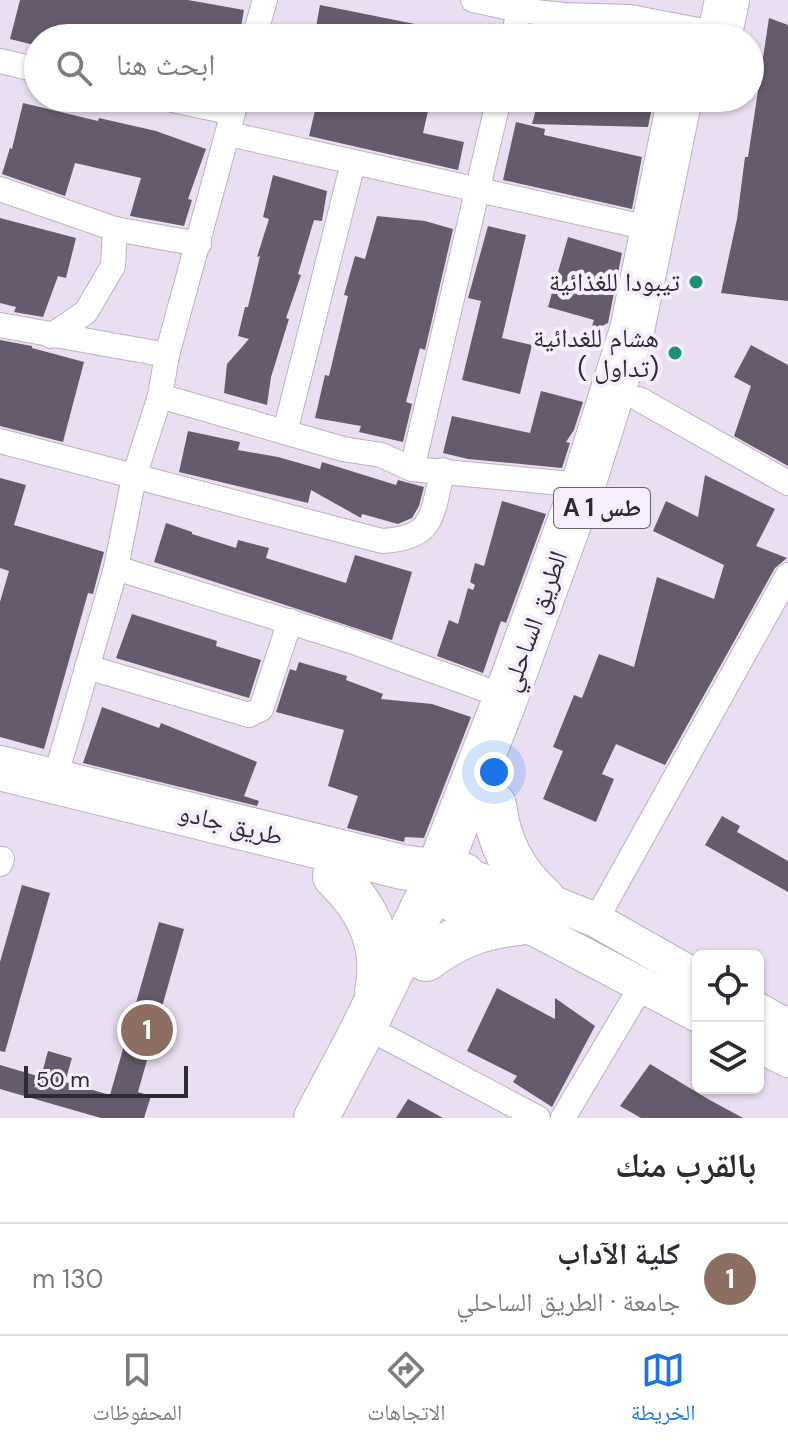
<!DOCTYPE html>
<html lang="ar">
<meta charset="utf-8">
<style>
:root{--surface:#fff;--page:#f2f2f3;--text:#2b2b33;--muted:#7c7c81;--line:#e1e1e2;--accent:#1a73e8}
body{margin:0;font-family:"DM Sans","Noto Naskh Arabic",sans-serif;background:var(--page);color:var(--text);direction:rtl}
.controls{position:absolute;right:24px;bottom:24px;display:grid;overflow:hidden;border-radius:12px;box-shadow:0 2px 6px #0004}
.controls button{width:72px;height:72px;display:grid;place-items:center;padding:0;border:0;border-bottom:2px solid var(--line);background:var(--surface);color:var(--text);font:40px sans-serif}
.scale{position:absolute;left:24px;bottom:20px;width:164px;box-sizing:border-box;padding-left:8px;border:4px solid #2e2a31;border-top:0;font-size:22px;line-height:28px;white-space:nowrap;color:#2e2a31;-webkit-text-stroke:6px #f6edfd;paint-order:stroke}
.you{position:absolute;left:494px;top:772px;width:28px;height:28px;margin:-20px;border:6px solid #fff;border-radius:50%;background:#1a73e8;box-shadow:0 0 0 12px #1a73e833}
.badge{display:grid;place-items:center;width:52px;height:52px;border-radius:50%;background:var(--accent);color:#fff;font-size:26px;font-weight:700}
.pin{position:absolute;translate:-50% -50%;border:4px solid #fff;box-shadow:0 2px 8px #0006}
.list{margin:0;padding:0;list-style:none}
h2{display:flex;justify-content:space-between;align-items:center;height:104px;margin:0;padding:0 32px;font-size:34px}
h2 small{font-size:26px;font-weight:400;color:var(--muted)}
.list li{display:grid;grid-template-columns:52px 1fr auto;gap:24px;align-items:center;box-sizing:border-box;height:112px;padding:0 32px;border-top:2px solid var(--line)}
.list b{display:block;font-size:30px;white-space:nowrap}
.list p{margin:0;font-size:26px;white-space:nowrap;color:var(--muted)}
.list em{font-size:26px;font-style:normal;color:var(--muted)}
.icon{flex:none;width:44px;height:44px;fill:none;stroke:currentColor;stroke-width:2;stroke-linecap:round;stroke-linejoin:round}
.map{position:relative;flex:none;width:788px;height:1118px;overflow:hidden;direction:ltr}
.search{position:absolute;background:var(--surface);box-shadow:0 2px 6px #0004;left:24px;right:24px;top:24px;height:88px;display:flex;align-items:center;gap:20px;box-sizing:border-box;padding:0 28px;border-radius:44px;color:var(--muted);font-size:30px}
.sheet{height:216px;background:var(--surface)}
nav{display:flex;justify-content:space-around;align-items:center;box-sizing:border-box;height:112px;border-top:2px solid var(--line);background:var(--surface);font-size:22px;color:var(--muted)}
nav a{display:grid;justify-items:center;gap:4px}
nav .on{color:var(--accent)}
.map>svg:first-child{display:block}
.building{fill:#655b6c}
.lines{fill:none;stroke-linecap:round;stroke-linejoin:round}
.street-casing{stroke:#bdb2c4;stroke-width:26}
.secondary-casing{stroke:#bdb2c4;stroke-width:36}
.highway-casing{stroke:#bdb2c4;stroke-width:46}
.street{stroke:#fff;stroke-width:24}
.secondary{stroke:#fff;stroke-width:34}
.highway{stroke:#fff;stroke-width:44}
.poi-dot{fill:#1c9173;stroke:#f6edfd;stroke-width:3}
.labels{text-anchor:middle;stroke-width:8;stroke-linejoin:round;paint-order:stroke}
.shield{fill:#f6edfd;stroke:#6a646e;stroke-width:2}
.shield-label{font-size:24px;font-weight:bold;fill:#2e2a31}
.poi-label{font-size:26px;fill:#2e2a31;stroke:#f6edfd;text-anchor:end}
.street-label{font-size:26px;fill:#2e2a31;stroke:#f6edfd}
</style>
<div class="map">
<svg width="788" height="1118" viewBox="0 0 788 1118">
<rect width="100%" height="100%" fill="#eadff2"/>
<g class="building">
<path d="M 20,0 L 188,0 L 244,10 L 239,38 L 38,38 L 38,46 L 10,39 Z"/>
<path d="M 320,5 L 445,30 L 444,38 L 314,38 Z"/>
<path d="M 769,18 L 788,25 L 788,301 L 721,293 L 737,219 L 745,157 L 748,157 Z"/>
<path d="M 318,98 L 431,98 L 423,133 L 464,142 L 458,170 L 309,136 Z"/>
<path d="M 539,98 L 654,98 L 648,127 L 532,124 Z"/>
<path d="M 23,103 L 98,121 L 99,118 L 156,131 L 206,149 L 188,199 L 192,200 L 184,226 L 130,216 L 141,178 L 75,163 L 65,196 L 2,174 L 10,148 L 12,149 Z"/>
<path d="M 516,122 L 545,129 L 544,135 L 642,157 L 632,209 L 503,180 Z"/>
<path d="M 273,175 L 327,191 L 322,221 L 314,220 L 298,274 L 301,275 L 286,318 L 289,319 L 271,377 L 267,405 L 224,393 L 227,364 L 249,339 L 238,336 L 245,307 L 248,307 L 260,256 L 257,257 L 269,219 L 263,217 Z"/>
<path d="M 377,216 L 425,221 L 453,229 L 425,350 L 420,348 L 406,402 L 412,404 L 403,442 L 359,432 L 361,426 L 315,418 L 325,375 L 329,376 L 348,296 L 344,295 L 355,256 L 365,259 Z"/>
<path d="M 0,218 L 76,238 L 66,278 L 58,276 L 43,317 L 14,312 L 16,307 L 0,303 Z"/>
<path d="M 488,226 L 526,235 L 502,338 L 532,345 L 520,394 L 462,380 L 481,301 L 468,298 Z"/>
<path d="M 568,237 L 622,253 L 608,323 L 590,332 L 594,320 L 548,307 Z"/>
<path d="M 0,340 L 32,346 L 32,348 L 84,362 L 63,442 L 0,426 Z"/>
<path d="M 751,345 L 788,365 L 788,466 L 734,436 L 751,386 L 734,377 Z"/>
<path d="M 541,391 L 583,402 L 574,430 L 566,442 L 570,443 L 562,468 L 468,459 L 443,453 L 452,416 L 530,433 Z"/>
<path d="M 188,431 L 240,442 L 238,450 L 278,457 L 320,469 L 322,462 L 396,485 L 398,480 L 424,487 L 419,506 L 412,518 L 398,524 L 362,514 L 361,518 L 311,490 L 308,503 L 179,472 Z"/>
<path d="M 705,475 L 775,509 L 756,546 L 787,558 L 775,568 L 665,765 L 616,744 L 602,774 L 614,779 L 596,822 L 543,799 L 563,751 L 553,747 L 574,695 L 582,698 L 599,654 L 634,667 L 657,577 L 714,599 L 724,565 L 653,531 L 666,501 L 698,517 Z"/>
<path d="M 0,478 L 26,485 L 14,525 L 104,552 L 93,594 L 88,593 L 44,749 L 0,737 L 0,602 L 9,571 L 0,568 Z"/>
<path d="M 502,501 L 546,514 L 506,623 L 501,621 L 483,673 L 437,656 L 449,620 L 458,624 L 468,588 L 473,590 L 475,585 L 470,582 L 475,563 L 484,566 Z"/>
<path d="M 166,523 L 192,532 L 192,534 L 236,548 L 238,540 L 269,548 L 266,558 L 346,583 L 355,555 L 412,572 L 392,640 L 154,562 Z"/>
<path d="M 132,614 L 217,641 L 216,646 L 261,660 L 249,698 L 116,658 Z"/>
<path d="M 299,662 L 347,676 L 346,680 L 383,694 L 381,699 L 432,704 L 471,717 L 424,838 L 405,837 L 404,842 L 347,828 L 358,796 L 328,786 L 344,730 L 276,712 L 290,669 L 296,671 Z"/>
<path d="M 102,707 L 159,728 L 161,723 L 257,762 L 244,796 L 259,801 L 257,806 L 83,763 Z"/>
<path d="M 722,816 L 740,826 L 737,832 L 788,861 L 788,892 L 705,845 Z"/>
<path d="M 22,885 L 50,893 L 5,1052 L 0,1051 L 0,962 Z"/>
<path d="M 159,922 L 184,929 L 138,1092 L 151,1096 L 144,1118 L 101,1118 L 0,1089 L 0,1065 L 41,1077 L 48,1051 L 72,1058 L 65,1082 L 110,1095 Z"/>
<path d="M 497,988 L 555,1019 L 555,998 L 595,1026 L 552,1107 L 513,1082 L 517,1076 L 467,1051 Z"/>
<path d="M 650,1064 L 708,1099 L 743,1118 L 641,1118 L 620,1106 Z"/>
<path d="M 408,1099 L 443,1118 L 396,1118 Z"/>
</g>
<g class="lines">
<defs>
<g id="street">
<path d="M 473,0 L 519,10 L 563,15 L 630,17 L 719,34"/>
<path d="M 254,38 L 265,0"/>
<path d="M 513,38 L 519,10"/>
<path d="M 0,61 L 38,70"/>
<path d="M 164,98 L 233,113"/>
<path d="M 229,134 L 653,229"/>
<path d="M 0,189 L 115,229 L 199,244"/>
<path d="M 0,325 L 167,355"/>
<path d="M 51,336 L 86,312 L 113,266 L 115,229"/>
<path d="M 160,396 L 343,449 L 381,455 L 412,469 L 583,485"/>
<path d="M 639,399 L 788,483"/>
<path d="M 285,432 L 353,163"/>
<path d="M 0,441 L 382,541 C 436,538 431,515 443,470"/>
<path d="M 412,469 L 499,98"/>
<path d="M 116,568 L 351,641 L 506,697"/>
<path d="M 87,667 L 249,715 L 261,709 L 290,621"/>
<path d="M 54,782 L 116,568 L 134,477 L 160,396 L 167,355 L 237,98"/>
<path d="M 0,864 L 2,859"/>
<path d="M 596,920 L 788,575"/>
<path d="M 387,1038 L 538,1118"/>
<path d="M 563,1118 L 641,987"/>
</g>
<g id="secondary">
<path d="M 463,875 L 543,899 L 596,920 L 698,978"/>
<path d="M 451,904 L 494,914 L 537,930 L 698,1015"/>
<path d="M 758,1010 L 788,1027"/>
<path d="M 758,1045 L 788,1060"/>
</g>
<g id="highway">
<path d="M 719,38 L 727,0"/>
<path d="M 0,768 L 402,867 L 463,875"/>
<path d="M 494,805 C 499,844 514,873 543,899"/>
<path d="M 335,876 C 368,908 386,944 377,991"/>
<path d="M 426,959 C 455,937 483,926 519,923"/>
<path d="M 316,1118 L 359,1037 L 427,899 L 506,697 L 583,485 L 632,330 L 680,98"/>
</g>
</defs>
<use href="#street" class="street-casing"/>
<use href="#secondary" class="secondary-casing"/>
<use href="#highway" class="highway-casing"/>
<use href="#street" class="street"/>
<use href="#secondary" class="secondary"/>
<use href="#highway" class="highway"/>
</g>
<g class="poi-dot">
<circle cx="696" cy="282" r="8"/>
<circle cx="675" cy="353" r="8"/>
</g>
<g class="labels">
<rect class="shield" x="554" y="488" width="96" height="40" rx="6"/>
<g class="shield-label">
<text x="602" y="516">A 1 طس</text>
</g>
<g class="poi-label">
<text x="680" y="291">تيبودا للغذائية</text>
<text x="659" y="347">هشام للغدائية<tspan x="659" dy="30">( تداول)</tspan></text>
</g>
<g class="street-label">
<text transform="translate(534 621) rotate(-70)" y="9">الطريق الساحلي</text>
<text transform="translate(231 824) rotate(14)" y="9">طريق جادو</text>
</g>
</g>
</svg>
<div class="controls">
<button><svg class="icon" aria-label="locate" viewBox="0 0 24 24"><circle cx="12" cy="12" r="6"/><path d="M12 2v4M12 18v4M2 12h4M18 12h4"/></svg></button>
<button><svg class="icon" aria-label="layers" viewBox="0 0 24 24"><path d="M12 4l9 5-9 5-9-5zM3 14l9 5 9-5"/></svg></button>
</div>
<div class="scale">50 m</div>
<div class="you"></div>
<div class="pin badge" style="left:147px;top:1030px;background:#8d6e63">1</div>
<div class="search"><svg class="icon" aria-label="search" viewBox="0 0 24 24"><circle cx="10" cy="10" r="6"/><path d="M15 15l6 6"/></svg>ابحث هنا</div>
</div>
<section class="sheet">
<h2>بالقرب منك<small></small></h2>
<ul class="list">
<li><span class="badge" style="background:#8d6e63">1</span><div><b>كلية الآداب</b><p>جامعة · الطريق الساحلي</p></div><em>130 m</em></li>
</ul>
</section>
<nav>
<a class="on"><svg class="icon" aria-label="map" viewBox="0 0 24 24"><path d="M3 6l6-2 6 2 6-2v14l-6 2-6-2-6 2zM9 4v14M15 6v14"/></svg>الخريطة</a>
<a><svg class="icon" aria-label="directions" viewBox="0 0 24 24"><path d="M12 3l9 9-9 9-9-9zM9 14v-3h6M13 9l2 2-2 2"/></svg>الاتجاهات</a>
<a><svg class="icon" aria-label="saved" viewBox="0 0 24 24"><path d="M7 4h10v16l-5-4-5 4z"/></svg>المحفوظات</a>
</nav>
